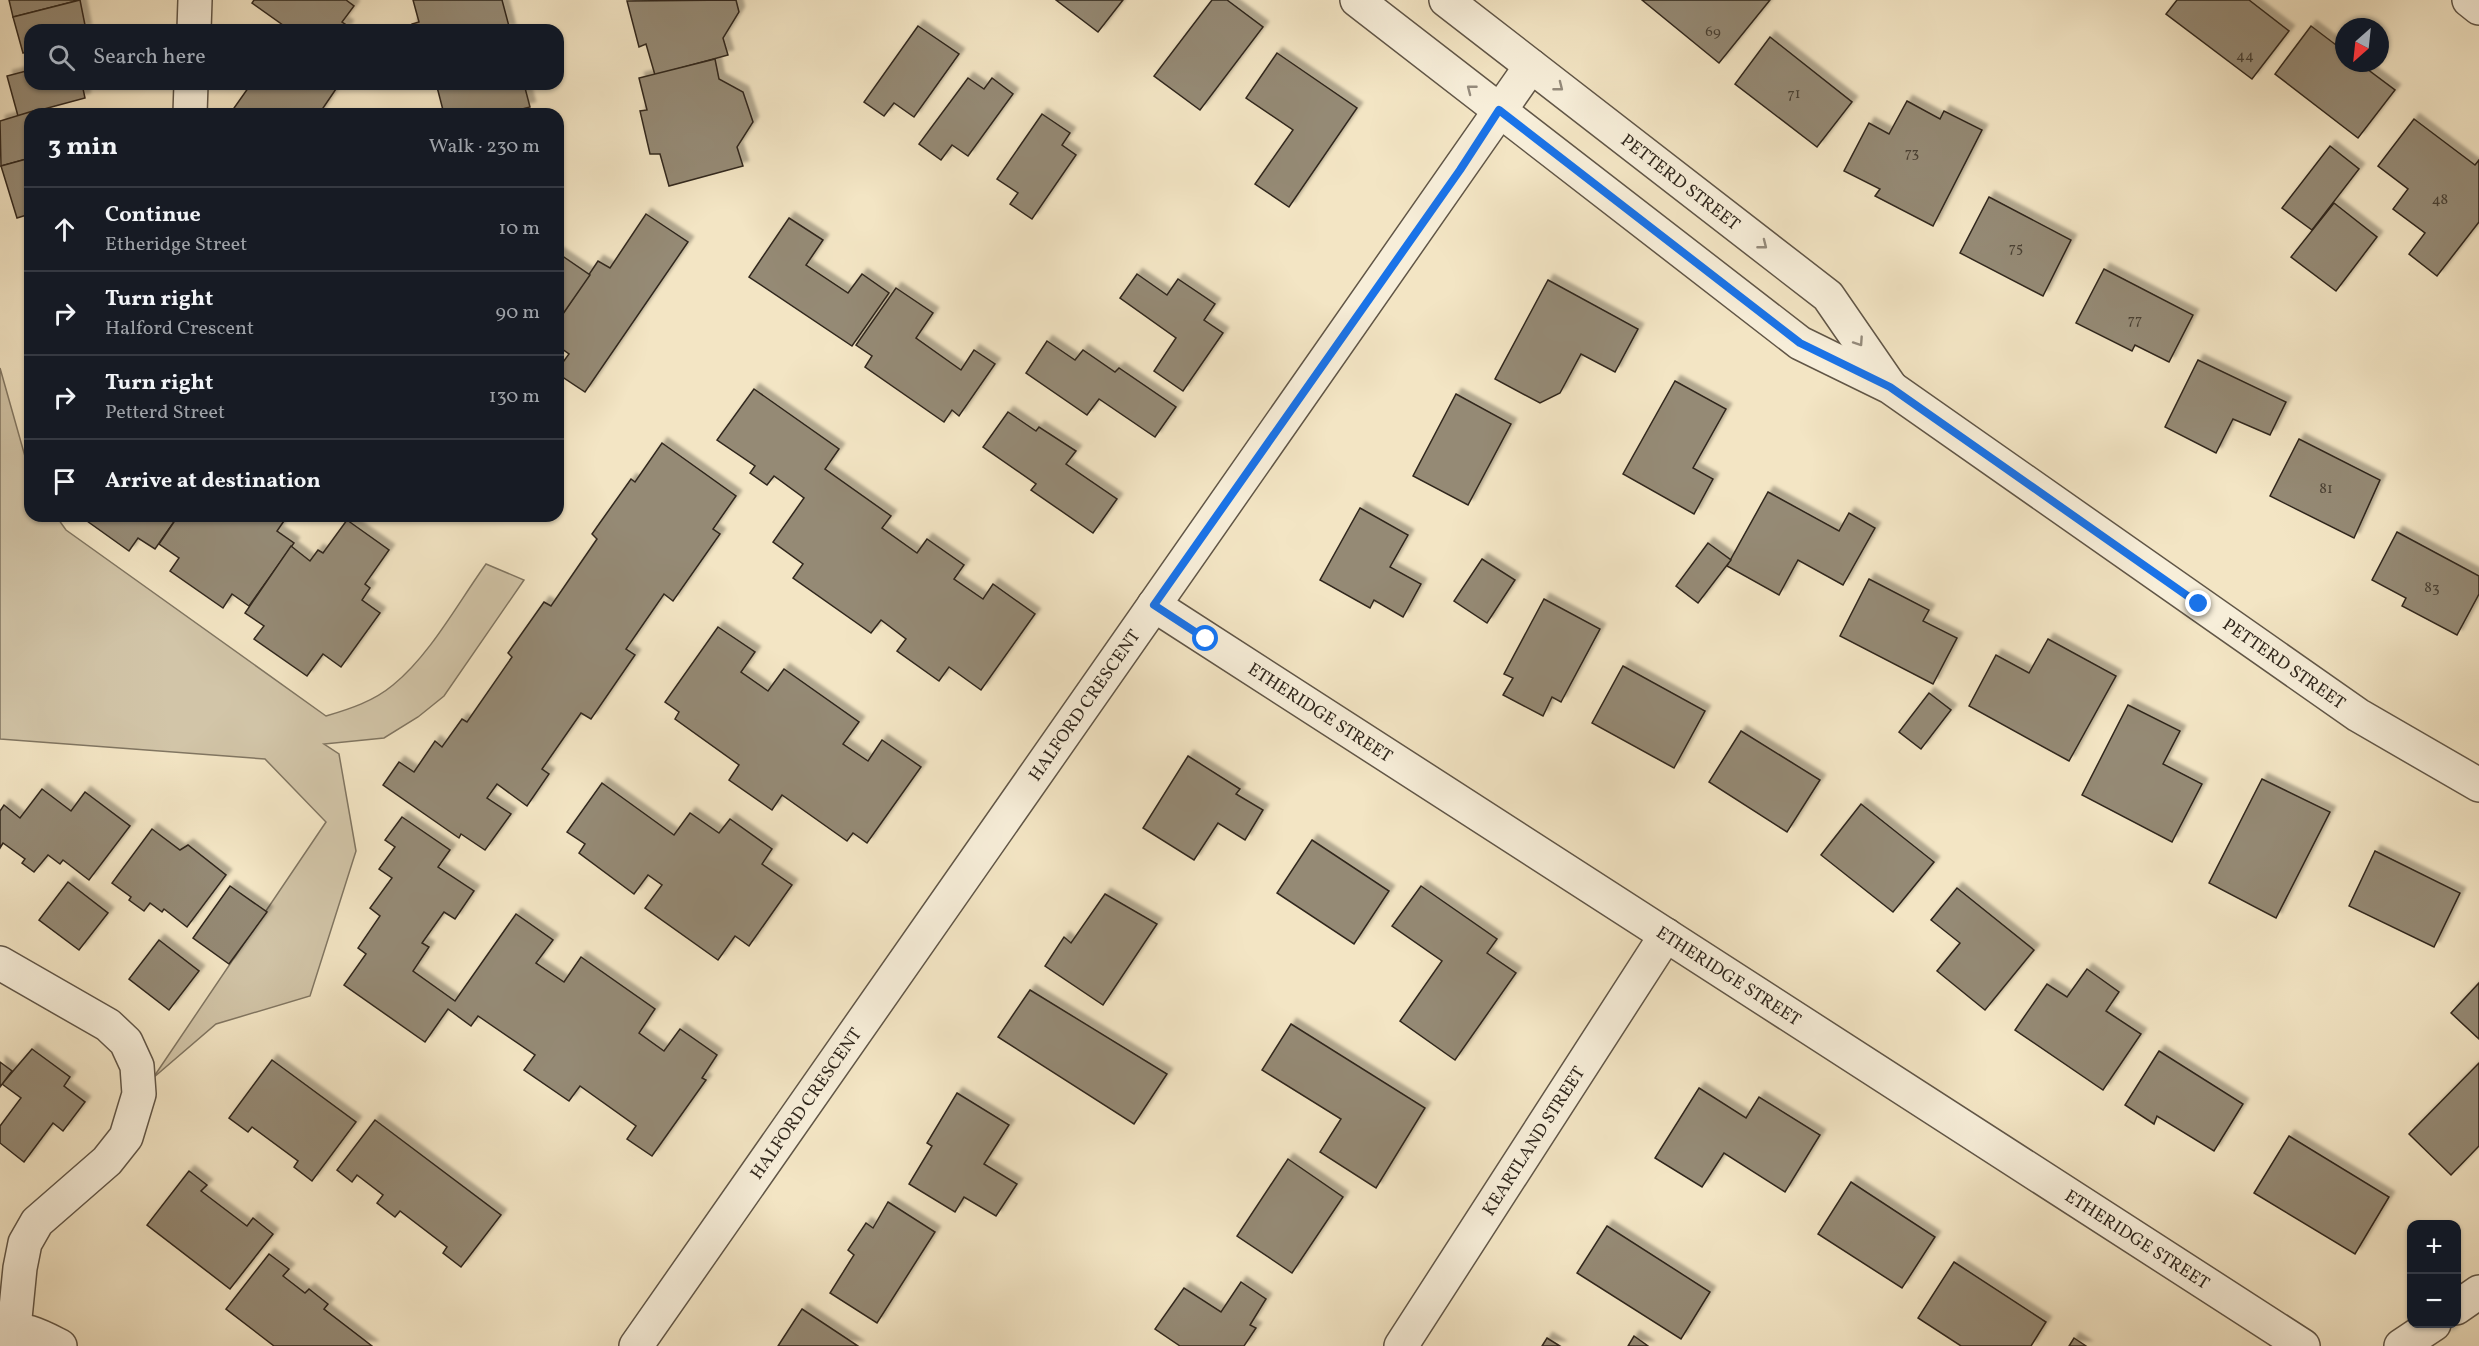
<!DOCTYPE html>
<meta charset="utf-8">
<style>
:root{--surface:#171b24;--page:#242831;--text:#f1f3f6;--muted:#9ea1a6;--line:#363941}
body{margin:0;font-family:Vollkorn,serif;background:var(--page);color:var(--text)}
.controls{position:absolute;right:18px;bottom:18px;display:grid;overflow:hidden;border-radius:12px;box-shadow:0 2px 4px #0004}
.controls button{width:54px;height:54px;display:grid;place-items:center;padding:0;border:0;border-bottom:2px solid var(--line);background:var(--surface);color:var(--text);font:30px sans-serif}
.compass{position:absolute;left:2335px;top:18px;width:54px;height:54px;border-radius:50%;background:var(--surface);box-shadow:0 2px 4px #0004;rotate:207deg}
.stop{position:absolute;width:18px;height:18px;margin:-14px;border:4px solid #1a73e8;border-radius:50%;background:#fff}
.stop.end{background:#1a73e8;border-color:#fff;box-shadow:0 2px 6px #0008}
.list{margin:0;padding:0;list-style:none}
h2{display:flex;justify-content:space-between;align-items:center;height:78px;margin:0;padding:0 24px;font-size:26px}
h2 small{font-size:20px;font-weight:400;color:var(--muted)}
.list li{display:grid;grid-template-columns:39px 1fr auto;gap:18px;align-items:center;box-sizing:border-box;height:84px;padding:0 24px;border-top:2px solid var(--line)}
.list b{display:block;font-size:22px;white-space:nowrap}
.list p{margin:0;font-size:20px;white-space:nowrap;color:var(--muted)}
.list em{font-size:20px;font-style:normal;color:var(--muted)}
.icon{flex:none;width:33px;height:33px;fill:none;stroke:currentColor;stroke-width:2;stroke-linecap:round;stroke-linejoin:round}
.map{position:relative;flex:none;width:2479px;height:1346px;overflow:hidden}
.search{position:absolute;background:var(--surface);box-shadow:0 2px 4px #0004;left:24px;top:24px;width:540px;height:66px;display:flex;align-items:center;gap:15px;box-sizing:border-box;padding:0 21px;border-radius:18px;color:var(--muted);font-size:22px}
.panel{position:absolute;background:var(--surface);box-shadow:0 2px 4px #0004;left:24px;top:108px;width:540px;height:414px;border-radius:18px}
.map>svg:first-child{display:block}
.green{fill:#d2c5a8;stroke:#817662;stroke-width:1.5}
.building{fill:#958a74;stroke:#30271d;stroke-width:1.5;filter:url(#shadow)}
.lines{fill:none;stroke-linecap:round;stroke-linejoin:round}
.minor-casing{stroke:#615647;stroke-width:36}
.minor{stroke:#f7eed9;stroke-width:33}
.oneway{stroke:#948a7b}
.route{stroke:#1a73e8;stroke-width:8}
.labels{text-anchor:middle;stroke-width:4.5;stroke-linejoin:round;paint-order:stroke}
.number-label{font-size:15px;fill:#494033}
.street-label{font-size:18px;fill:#30271d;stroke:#f7eed9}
</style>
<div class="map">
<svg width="2479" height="1346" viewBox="0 0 2479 1346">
<defs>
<filter id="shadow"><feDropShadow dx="5.5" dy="-5.5" stdDeviation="1.5" flood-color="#0004"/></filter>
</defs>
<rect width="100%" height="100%" fill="#f3e5c4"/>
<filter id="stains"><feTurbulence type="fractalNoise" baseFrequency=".00333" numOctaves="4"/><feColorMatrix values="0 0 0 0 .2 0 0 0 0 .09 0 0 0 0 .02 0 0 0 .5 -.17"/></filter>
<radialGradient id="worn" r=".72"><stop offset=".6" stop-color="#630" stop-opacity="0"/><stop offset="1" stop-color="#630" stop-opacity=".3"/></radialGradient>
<path class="green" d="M 0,368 L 30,474 L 30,516 L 56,516 L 66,530 L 326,716 C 350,709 374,701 393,685 C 430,655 458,603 486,564 L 524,580 L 444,696 L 418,717 L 384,738 L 324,744 L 339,754 L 356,851 L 310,996 L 216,1024 L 153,1078 L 326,822 L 265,759 L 0,739 Z"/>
<g class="building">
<path d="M 9,0 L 80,0 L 13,17 Z"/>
<path d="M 80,0 L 86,30 L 30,30 L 30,51 L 23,53 L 13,17 Z"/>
<path d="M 254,0 L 346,0 L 354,6 L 342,22 L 348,26 L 345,30 L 290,30 L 252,3 Z"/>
<path d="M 413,0 L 502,0 L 510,30 L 413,30 L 412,24 L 419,22 Z"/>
<path d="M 736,0 L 739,12 L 723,38 L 728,55 L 655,75 L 646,44 L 639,47 L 627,1 Z"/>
<path d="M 1056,0 L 1123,0 L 1098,32 Z"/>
<path d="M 1212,0 L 1227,0 L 1263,27 L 1200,110 L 1154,76 Z"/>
<path d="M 1642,0 L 1770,0 L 1719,63 Z"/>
<path d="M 2177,0 L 2249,0 L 2289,31 L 2252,79 L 2166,14 Z"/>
<path d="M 918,26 L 959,54 L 914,117 L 894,103 L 884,116 L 864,102 Z"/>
<path d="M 2311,26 L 2344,51 L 2344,63 L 2359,63 L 2395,90 L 2358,138 L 2275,74 Z"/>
<path d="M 1770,37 L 1852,102 L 1817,147 L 1735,84 Z"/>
<path d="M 1277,53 L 1357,108 L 1289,207 L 1255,184 L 1293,130 L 1246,98 Z"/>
<path d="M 715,59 L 719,79 L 743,92 L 753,122 L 737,147 L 743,166 L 669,186 L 660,154 L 650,154 L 640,111 L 647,110 L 639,78 Z"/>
<path d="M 30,70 L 30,84 L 82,84 L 85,98 L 18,116 L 7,76 Z"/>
<path d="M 968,78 L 984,89 L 992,78 L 1013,94 L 968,156 L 952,145 L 941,160 L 919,144 Z"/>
<path d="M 251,84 L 328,84 L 336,89 L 319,114 L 243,114 L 234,108 Z"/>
<path d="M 427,84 L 524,84 L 530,107 L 503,114 L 444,114 L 437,87 L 428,89 Z"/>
<path d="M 1907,101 L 1940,119 L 1944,111 L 1982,130 L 1933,226 L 1875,196 L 1880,189 L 1844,171 L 1869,123 L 1889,134 Z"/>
<path d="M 33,111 L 34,114 L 30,114 L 30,158 L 1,166 L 0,121 Z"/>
<path d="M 1042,114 L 1070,133 L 1062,145 L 1076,155 L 1032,219 L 1010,204 L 1018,193 L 997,179 Z"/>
<path d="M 2414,119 L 2475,165 L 2479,160 L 2479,222 L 2437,276 L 2409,254 L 2425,233 L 2393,209 L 2408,189 L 2378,166 Z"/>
<path d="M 2330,146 L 2359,169 L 2312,230 L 2282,208 Z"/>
<path d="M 30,158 L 30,214 L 17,218 L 1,166 Z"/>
<path d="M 1989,197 L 2071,240 L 2043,296 L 1960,253 Z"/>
<path d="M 2334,203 L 2377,237 L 2336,291 L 2291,257 Z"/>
<path d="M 646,214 L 688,242 L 585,392 L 558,374 L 558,369 L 569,354 L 558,346 L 558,321 L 598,261 L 610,268 Z"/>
<path d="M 789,218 L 823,240 L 806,265 L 848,293 L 862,274 L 889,293 L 852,346 L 749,277 Z"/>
<path d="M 558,253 L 590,275 L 558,321 Z"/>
<path d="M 2104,269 L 2193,315 L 2169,362 L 2135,345 L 2132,351 L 2076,323 Z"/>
<path d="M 1137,274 L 1167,295 L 1178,279 L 1215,304 L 1204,320 L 1223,333 L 1183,391 L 1154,371 L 1176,338 L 1120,298 Z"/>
<path d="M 1548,280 L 1638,329 L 1615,372 L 1581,354 L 1560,393 L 1540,403 L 1495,379 Z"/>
<path d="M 896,288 L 933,313 L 916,338 L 961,370 L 974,350 L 995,364 L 959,416 L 952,410 L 944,422 L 865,367 L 872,356 L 856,345 Z"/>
<path d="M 1047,341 L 1075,360 L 1083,350 L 1115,372 L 1119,368 L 1176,407 L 1155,437 L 1099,399 L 1087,415 L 1026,373 Z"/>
<path d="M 2198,360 L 2286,402 L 2270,435 L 2233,419 L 2216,453 L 2165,427 Z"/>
<path d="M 1675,381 L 1726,409 L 1693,468 L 1713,479 L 1694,514 L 1623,474 Z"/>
<path d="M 754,389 L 839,449 L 825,469 L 891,516 L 882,528 L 917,553 L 927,539 L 964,565 L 954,579 L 983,599 L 993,584 L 1035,614 L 981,690 L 949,667 L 939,681 L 897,651 L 906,639 L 881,620 L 871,633 L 793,578 L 803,564 L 773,542 L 804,498 L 774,476 L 767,485 L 750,473 L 755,466 L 717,440 Z"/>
<path d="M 1456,394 L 1511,424 L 1468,505 L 1413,476 Z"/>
<path d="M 1008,412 L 1036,431 L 1039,427 L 1076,451 L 1066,464 L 1117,499 L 1093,533 L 1031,490 L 1036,484 L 983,447 Z"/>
<path d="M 2299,439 L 2380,480 L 2354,538 L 2270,496 Z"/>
<path d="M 662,443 L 736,496 L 713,529 L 720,534 L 673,601 L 664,594 L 626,649 L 635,655 L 591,719 L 581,713 L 542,769 L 549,774 L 527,806 L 497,784 L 487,798 L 511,814 L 485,850 L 461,834 L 459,838 L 383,785 L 399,762 L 414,772 L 435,741 L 442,747 L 462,719 L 467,722 L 512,657 L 508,653 L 544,602 L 551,606 L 597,539 L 592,534 L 631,479 L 635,482 Z"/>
<path d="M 1768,492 L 1839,531 L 1849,513 L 1875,528 L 1843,585 L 1798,560 L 1779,595 L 1727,566 Z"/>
<path d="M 1360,508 L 1408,535 L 1390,567 L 1421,584 L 1403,617 L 1374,600 L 1370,608 L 1320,580 Z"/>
<path d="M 80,516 L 178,516 L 155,549 L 138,538 L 129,551 Z"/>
<path d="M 178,516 L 284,516 L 286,518 L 277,531 L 294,543 L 249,606 L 232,594 L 223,608 L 170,571 L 179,558 L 159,544 Z"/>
<path d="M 347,520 L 389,550 L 365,584 L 370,588 L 362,600 L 380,613 L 341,667 L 323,654 L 307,676 L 254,639 L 264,626 L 245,613 L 291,546 L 310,561 L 318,550 L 323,553 Z"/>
<path d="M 2397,532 L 2479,576 L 2479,594 L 2457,635 L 2402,606 L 2406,598 L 2372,580 Z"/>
<path d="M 1708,543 L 1731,560 L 1698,603 L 1676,586 Z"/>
<path d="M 1482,559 L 1515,580 L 1487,623 L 1454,601 Z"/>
<path d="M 1869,579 L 1929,610 L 1923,621 L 1957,638 L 1933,684 L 1840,636 Z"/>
<path d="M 1544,599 L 1600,629 L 1561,702 L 1552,697 L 1543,716 L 1503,695 L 1513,678 L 1504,674 Z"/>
<path d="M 718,627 L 755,652 L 741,672 L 768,691 L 784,669 L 859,722 L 843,744 L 868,761 L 882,740 L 921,767 L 867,843 L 853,833 L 847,841 L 782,795 L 772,810 L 729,780 L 739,765 L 675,719 L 679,712 L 665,702 Z"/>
<path d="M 2048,639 L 2116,676 L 2069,761 L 1969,706 L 1996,655 L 2029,673 Z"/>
<path d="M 1623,666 L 1705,711 L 1674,768 L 1592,723 Z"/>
<path d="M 1929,693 L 1951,710 L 1921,749 L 1899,732 Z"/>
<path d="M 2128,705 L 2180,731 L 2163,764 L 2202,784 L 2172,842 L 2082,795 Z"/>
<path d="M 1741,731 L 1820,780 L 1787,832 L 1709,782 Z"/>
<path d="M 1188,756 L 1240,789 L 1236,794 L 1263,810 L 1245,840 L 1218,823 L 1194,860 L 1143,828 Z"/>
<path d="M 2262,779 L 2330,812 L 2276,918 L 2209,883 Z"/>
<path d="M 602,783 L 674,835 L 690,813 L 719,833 L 730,819 L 772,849 L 762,864 L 792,885 L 749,946 L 735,936 L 718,960 L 645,908 L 662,885 L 648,875 L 634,894 L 579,853 L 585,844 L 567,832 Z"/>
<path d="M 42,789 L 71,811 L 85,792 L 130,826 L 89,880 L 63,860 L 60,864 L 48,855 L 34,872 L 22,863 L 25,859 L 3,843 L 0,848 L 0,811 L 4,805 L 20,818 Z"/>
<path d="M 1861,804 L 1934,862 L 1893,912 L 1821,855 Z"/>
<path d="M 402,817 L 450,850 L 438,867 L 474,891 L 455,919 L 444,912 L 422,943 L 429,947 L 413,971 L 455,1001 L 516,914 L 553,940 L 536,963 L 564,982 L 581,957 L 655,1009 L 639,1033 L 664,1051 L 680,1029 L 717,1055 L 702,1078 L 706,1080 L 652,1156 L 627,1139 L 636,1126 L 580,1086 L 569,1101 L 524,1070 L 535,1055 L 478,1016 L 471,1026 L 448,1009 L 425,1042 L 344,985 L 366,954 L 358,948 L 380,916 L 370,908 L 392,878 L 379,869 L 395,847 L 385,840 Z"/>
<path d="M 152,829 L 180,850 L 188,845 L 226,875 L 187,927 L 164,909 L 162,912 L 150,903 L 144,911 L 129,900 L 131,897 L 112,883 Z"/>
<path d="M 1312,840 L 1389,891 L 1354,944 L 1277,893 Z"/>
<path d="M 2375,851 L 2460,893 L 2434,947 L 2349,906 Z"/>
<path d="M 68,882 L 108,913 L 79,950 L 39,920 Z"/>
<path d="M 230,886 L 267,912 L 229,964 L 193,938 Z"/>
<path d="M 1421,886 L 1497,939 L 1487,953 L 1516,973 L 1455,1060 L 1400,1021 L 1442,961 L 1392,926 Z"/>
<path d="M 1957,888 L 2034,950 L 1985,1010 L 1937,971 L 1960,943 L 1931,920 Z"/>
<path d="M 1105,894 L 1157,924 L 1103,1005 L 1045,966 L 1064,937 L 1071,943 Z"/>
<path d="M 159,940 L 199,971 L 169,1010 L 129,979 Z"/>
<path d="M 2087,969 L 2119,992 L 2106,1011 L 2141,1034 L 2103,1090 L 2015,1030 L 2047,984 L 2067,997 Z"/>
<path d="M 2479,983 L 2479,1039 L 2451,1013 Z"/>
<path d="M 1030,990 L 1167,1074 L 1134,1124 L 998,1037 Z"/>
<path d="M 1291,1024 L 1425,1108 L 1376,1188 L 1320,1152 L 1341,1119 L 1262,1070 Z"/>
<path d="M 32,1049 L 70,1077 L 64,1086 L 85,1102 L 63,1131 L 53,1123 L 24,1162 L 0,1143 L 0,1126 L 21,1098 L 2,1084 Z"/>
<path d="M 2159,1051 L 2243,1104 L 2214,1151 L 2157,1116 L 2154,1124 L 2125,1105 Z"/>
<path d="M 272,1060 L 356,1122 L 312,1181 L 294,1167 L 298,1161 L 252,1127 L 248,1132 L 229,1118 Z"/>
<path d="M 0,1062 L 12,1071 L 0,1087 Z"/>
<path d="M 2479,1063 L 2479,1146 L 2451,1175 L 2409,1134 Z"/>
<path d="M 1699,1088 L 1746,1118 L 1759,1097 L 1820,1135 L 1785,1192 L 1724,1153 L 1702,1187 L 1655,1158 Z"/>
<path d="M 957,1093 L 1009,1125 L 984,1164 L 1017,1184 L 996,1216 L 964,1197 L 955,1212 L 909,1184 L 932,1146 L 927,1143 Z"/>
<path d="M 375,1120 L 501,1215 L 461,1267 L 443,1253 L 447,1247 L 400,1211 L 395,1217 L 377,1203 L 383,1195 L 357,1175 L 352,1182 L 337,1170 Z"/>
<path d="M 2289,1136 L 2389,1197 L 2355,1254 L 2254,1193 Z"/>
<path d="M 1288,1159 L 1343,1197 L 1292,1273 L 1237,1236 Z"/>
<path d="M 189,1171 L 207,1185 L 201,1191 L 247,1226 L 253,1218 L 273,1234 L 230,1289 L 147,1225 Z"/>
<path d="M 1851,1182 L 1935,1237 L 1902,1288 L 1818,1234 Z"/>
<path d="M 888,1202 L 935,1232 L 877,1323 L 830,1293 L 854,1255 L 848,1250 L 866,1223 L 873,1228 Z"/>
<path d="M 1607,1226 L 1710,1292 L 1681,1339 L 1577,1273 Z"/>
<path d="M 269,1254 L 289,1269 L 283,1276 L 305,1293 L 309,1289 L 328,1304 L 324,1309 L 372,1346 L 274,1346 L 226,1309 Z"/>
<path d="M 1954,1262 L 2046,1322 L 2031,1346 L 1961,1346 L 1918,1318 Z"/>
<path d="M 1241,1282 L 1266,1299 L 1250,1325 L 1256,1328 L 1244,1346 L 1180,1346 L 1155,1329 L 1184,1288 L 1221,1312 Z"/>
<path d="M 802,1309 L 858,1346 L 778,1346 Z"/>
<path d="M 1634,1336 L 1648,1346 L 1628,1346 Z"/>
<path d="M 1547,1338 L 1560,1346 L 1542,1346 Z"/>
<path d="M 2074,1338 L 2086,1346 L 2069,1346 Z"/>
</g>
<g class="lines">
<defs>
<g id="minor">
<path id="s1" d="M 1357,0 L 1800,343 L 1890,387 L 2358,715 L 2479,785"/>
<path id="s2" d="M 1446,0 L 1828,296 L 1890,386"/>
<path d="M 2469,0 L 2479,8"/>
<path d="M 194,30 L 195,0"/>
<path d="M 190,114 L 191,84"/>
<path id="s3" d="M 1154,605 L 2303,1346"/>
<path d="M 0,963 L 108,1025 L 126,1042 L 137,1066 L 139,1094 L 126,1137 L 107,1161 L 37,1222 L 25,1243 L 20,1268 L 14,1328"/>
<path d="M 2456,1308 L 2479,1292"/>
<path d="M 0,1330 C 24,1327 40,1336 60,1346"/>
<path id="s4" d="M 636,1346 L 1531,66"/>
<path id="s5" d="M 1401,1346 L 1666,935"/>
<path d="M 2401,1346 L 2434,1324"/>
</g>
</defs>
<use href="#minor" class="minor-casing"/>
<use href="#minor" class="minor"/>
</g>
<defs><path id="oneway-chevron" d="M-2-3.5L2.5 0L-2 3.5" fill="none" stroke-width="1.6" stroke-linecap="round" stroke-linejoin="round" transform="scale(1.5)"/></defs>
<g class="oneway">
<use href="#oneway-chevron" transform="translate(1559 87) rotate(38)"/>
<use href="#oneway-chevron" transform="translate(1471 89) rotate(-142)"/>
<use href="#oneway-chevron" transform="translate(1763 245) rotate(38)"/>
<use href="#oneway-chevron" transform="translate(1859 342) rotate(56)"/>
</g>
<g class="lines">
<path class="route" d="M 1206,639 L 1154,605 L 1460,170 L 1499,110 L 1800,343 L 1890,387 L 2199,604"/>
</g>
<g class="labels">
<g class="number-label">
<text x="1713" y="36">69</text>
<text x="2245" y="60">44</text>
<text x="1794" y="98">71</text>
<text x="1912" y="157">73</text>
<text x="2440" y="204">48</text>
<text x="2016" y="252">75</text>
<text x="2135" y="324">77</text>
<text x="2326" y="493">81</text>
<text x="2432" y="592">83</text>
</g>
<g class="street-label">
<text dy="6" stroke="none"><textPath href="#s2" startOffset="297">PETTERD STREET</textPath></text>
<text dy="6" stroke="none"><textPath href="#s1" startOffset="1142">PETTERD STREET</textPath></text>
<text dy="6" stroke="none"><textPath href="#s4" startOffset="782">HALFORD CRESCENT</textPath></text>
<text dy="6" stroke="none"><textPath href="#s3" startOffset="198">ETHERIDGE STREET</textPath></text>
<text dy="6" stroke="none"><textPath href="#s3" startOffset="684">ETHERIDGE STREET</textPath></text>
<text dy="6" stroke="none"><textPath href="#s4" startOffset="296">HALFORD CRESCENT</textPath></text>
<text dy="6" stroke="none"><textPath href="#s5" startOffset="244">KEARTLAND STREET</textPath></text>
<text dy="6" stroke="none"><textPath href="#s3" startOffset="1170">ETHERIDGE STREET</textPath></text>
</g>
</g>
<rect width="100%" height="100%" filter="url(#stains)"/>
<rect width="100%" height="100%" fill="url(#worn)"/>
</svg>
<div class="controls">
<button>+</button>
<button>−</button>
</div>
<svg class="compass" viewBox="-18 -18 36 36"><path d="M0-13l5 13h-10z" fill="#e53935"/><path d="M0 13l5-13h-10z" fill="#9ea1a6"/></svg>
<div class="stop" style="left:1206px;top:639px"></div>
<div class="stop end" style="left:2199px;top:604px"></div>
<div class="search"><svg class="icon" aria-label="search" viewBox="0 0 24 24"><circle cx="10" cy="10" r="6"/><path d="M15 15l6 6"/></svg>Search here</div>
<section class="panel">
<h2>3 min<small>Walk · 230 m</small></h2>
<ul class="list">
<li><svg class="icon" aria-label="ahead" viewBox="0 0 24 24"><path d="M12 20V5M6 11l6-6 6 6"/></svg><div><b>Continue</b><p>Etheridge Street</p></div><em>10 m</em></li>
<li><svg class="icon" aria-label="right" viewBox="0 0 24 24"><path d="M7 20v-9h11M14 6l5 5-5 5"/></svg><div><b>Turn right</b><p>Halford Crescent</p></div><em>90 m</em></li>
<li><svg class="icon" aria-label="right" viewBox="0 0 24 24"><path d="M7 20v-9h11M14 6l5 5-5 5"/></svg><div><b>Turn right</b><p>Petterd Street</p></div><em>130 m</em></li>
<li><svg class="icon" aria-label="arrive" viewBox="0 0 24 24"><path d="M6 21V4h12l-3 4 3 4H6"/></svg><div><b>Arrive at destination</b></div></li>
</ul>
</section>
</div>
